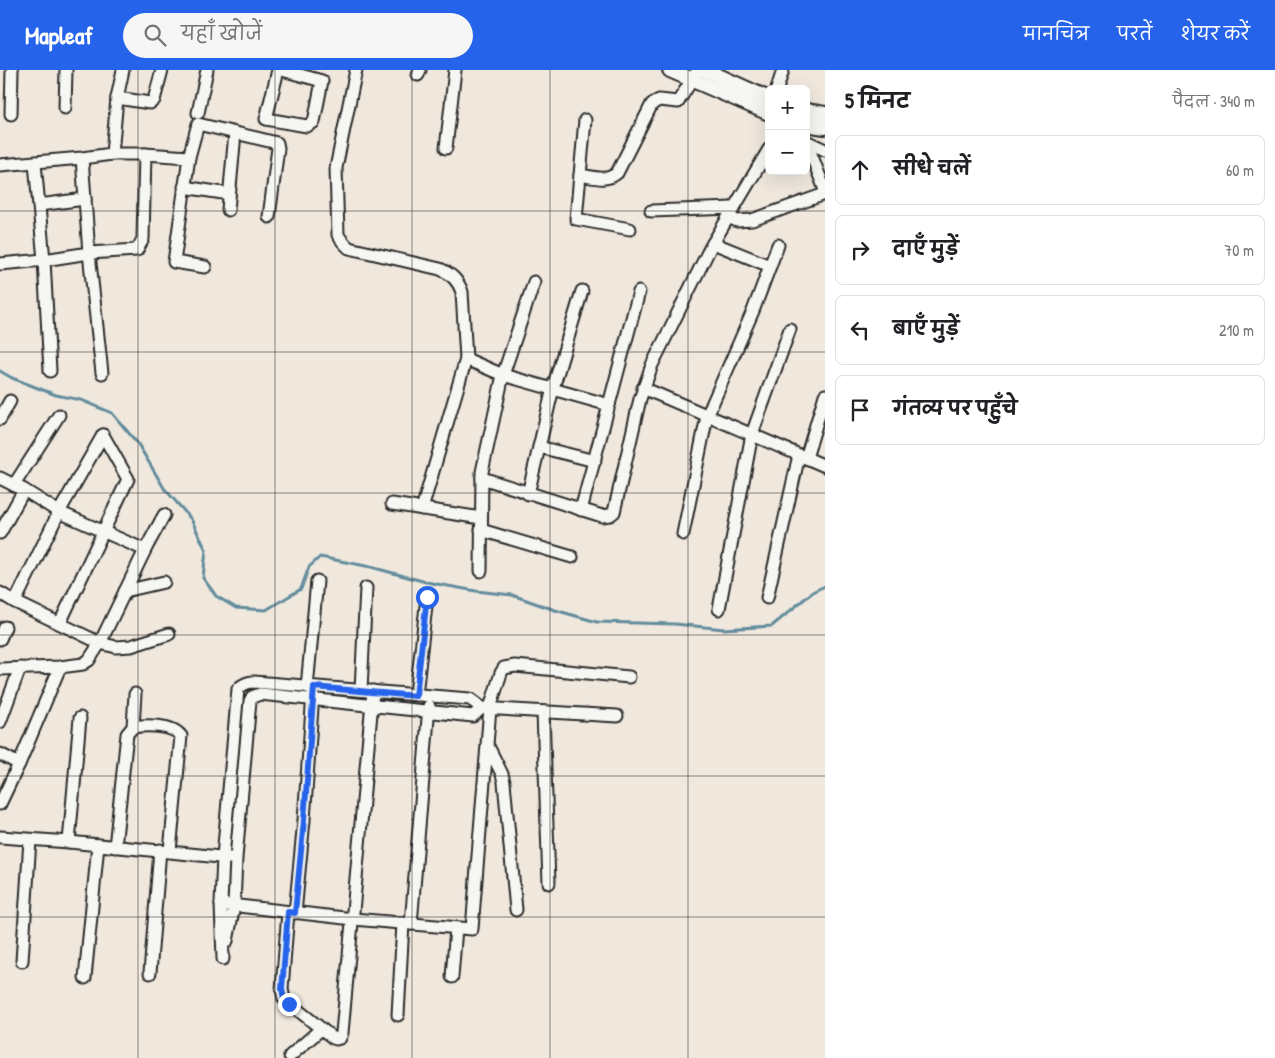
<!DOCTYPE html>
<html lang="hi">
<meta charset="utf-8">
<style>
:root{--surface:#fff;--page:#f6f6f6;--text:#202124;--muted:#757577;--line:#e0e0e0;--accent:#2563eb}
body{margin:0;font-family:"Patrick Hand","Playpen Sans Deva",sans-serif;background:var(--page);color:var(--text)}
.controls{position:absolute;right:15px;top:15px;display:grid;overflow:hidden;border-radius:8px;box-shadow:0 5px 20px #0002}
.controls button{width:45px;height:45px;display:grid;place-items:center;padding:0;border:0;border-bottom:1px solid var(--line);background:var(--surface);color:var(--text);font:25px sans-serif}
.stop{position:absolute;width:15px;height:15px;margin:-11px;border:4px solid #2563eb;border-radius:50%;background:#fff}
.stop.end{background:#2563eb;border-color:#fff;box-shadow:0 1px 5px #0008}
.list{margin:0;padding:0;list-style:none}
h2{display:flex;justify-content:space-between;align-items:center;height:65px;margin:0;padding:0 20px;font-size:21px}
h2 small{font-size:16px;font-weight:400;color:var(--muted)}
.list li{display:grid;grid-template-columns:32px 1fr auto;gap:15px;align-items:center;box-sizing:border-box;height:70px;margin:0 10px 10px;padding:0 10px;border:1px solid var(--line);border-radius:8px}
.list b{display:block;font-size:19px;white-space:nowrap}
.list em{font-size:16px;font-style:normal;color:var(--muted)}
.icon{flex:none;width:28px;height:28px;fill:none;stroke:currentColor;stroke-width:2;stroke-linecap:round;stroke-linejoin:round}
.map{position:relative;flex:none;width:825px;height:988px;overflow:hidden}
header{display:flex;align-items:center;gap:30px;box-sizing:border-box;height:70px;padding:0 25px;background:var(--accent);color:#fff}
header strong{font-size:24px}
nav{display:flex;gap:28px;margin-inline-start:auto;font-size:18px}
.search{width:350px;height:45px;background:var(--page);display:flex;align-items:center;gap:12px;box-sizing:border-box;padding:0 18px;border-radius:28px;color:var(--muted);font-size:19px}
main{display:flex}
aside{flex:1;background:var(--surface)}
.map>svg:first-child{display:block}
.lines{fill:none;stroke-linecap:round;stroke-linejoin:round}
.stream{stroke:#638c9d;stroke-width:3}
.minor-casing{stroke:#2b2b2b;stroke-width:15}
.tertiary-casing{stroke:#2b2b2b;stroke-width:18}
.minor{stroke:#f6f6f2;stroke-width:11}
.tertiary{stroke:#f6f6f2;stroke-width:14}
.route{stroke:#2563eb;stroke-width:6}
.grid{fill:none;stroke:#2b2b2b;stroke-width:1;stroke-opacity:0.55}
</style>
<header>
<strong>Mapleaf</strong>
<div class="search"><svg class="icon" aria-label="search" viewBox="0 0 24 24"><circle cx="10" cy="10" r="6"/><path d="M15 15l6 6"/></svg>यहाँ खोजें</div>
<nav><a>मानचित्र</a><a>परतें</a><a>शेयर करें</a></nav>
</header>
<main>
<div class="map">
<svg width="825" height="988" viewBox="0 0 825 988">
<rect width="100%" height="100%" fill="#f0e8dd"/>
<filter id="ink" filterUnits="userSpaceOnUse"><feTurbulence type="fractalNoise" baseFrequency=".02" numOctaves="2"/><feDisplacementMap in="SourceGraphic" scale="10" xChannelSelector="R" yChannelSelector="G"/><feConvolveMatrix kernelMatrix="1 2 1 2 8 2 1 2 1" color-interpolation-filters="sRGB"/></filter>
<g filter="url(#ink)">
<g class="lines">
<path class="stream" d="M 0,301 L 12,308 L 56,325 L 81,330 L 112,343 L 138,374 L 164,418 L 191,449 L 206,480 L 203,508 L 216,526 L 236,538 L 266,540 L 301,519 L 309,497 L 320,487 L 371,497 L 426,512 L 476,521 L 512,525 L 555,540 L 597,552 L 675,554 L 724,559 L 772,556 L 814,521 L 825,516"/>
<defs>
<g id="minor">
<path d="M 278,0 L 266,49 L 307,56 L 314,52 L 322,11 L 282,0"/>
<path d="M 356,0 L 336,98 L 338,165 L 343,172 L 349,178 L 440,199 C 451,204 458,210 462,222 L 466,289 L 422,439"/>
<path d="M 418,5 L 420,0"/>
<path d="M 777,19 L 783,0"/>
<path d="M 117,28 L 150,33 L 154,30 L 162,0"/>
<path d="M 65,38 L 66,0"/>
<path d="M 198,43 L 207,0"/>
<path d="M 11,44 L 12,0"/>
<path d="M 585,50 L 576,149 L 630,159"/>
<path d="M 806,71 L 825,120"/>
<path d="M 806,71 L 825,80"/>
<path d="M 446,78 L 455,0"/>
<path d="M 112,84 L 117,28 L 123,0"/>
<path d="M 82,88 L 89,183 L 102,303"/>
<path d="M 35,93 L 44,190 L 50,301"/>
<path d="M 0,95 L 82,88 L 112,84 L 145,84 L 189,87"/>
<path d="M 580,105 C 593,107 607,112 617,103 L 652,34 L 659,30 L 678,32 L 698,0"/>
<path d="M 184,117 L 229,124"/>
<path d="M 39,135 L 85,129"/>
<path d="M 228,140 L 235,63"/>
<path d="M 651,141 L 733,138"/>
<path d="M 728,147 L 737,151 L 752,150 L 825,124"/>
<path d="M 713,173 L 770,196"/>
<path d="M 0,194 L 44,190 L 89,183 L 137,180 L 143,169 L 145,84"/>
<path d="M 205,197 L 174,192 L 189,87 L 198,54 L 277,73 L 278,78 L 269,147"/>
<path d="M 466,289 L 503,305 L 609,335"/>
<path d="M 643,318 L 825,396"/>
<path d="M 0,349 L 10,331"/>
<path d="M 539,377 L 595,391"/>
<path d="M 806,388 L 825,325"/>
<path d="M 0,408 L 24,420 L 59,442 L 145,480"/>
<path d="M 482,408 L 602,446 L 610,445 L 614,442 L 640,329 L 652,295 L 710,178 L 769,79"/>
<path d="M 14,415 L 59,345"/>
<path d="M 528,424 L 553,318 L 582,221"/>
<path d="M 392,434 L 481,448"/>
<path d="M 581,440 L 639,222"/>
<path d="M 481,460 L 572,487"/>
<path d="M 0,463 L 24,420"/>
<path d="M 683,464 L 707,346 L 753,241 L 778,175"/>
<path d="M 481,501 L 482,402 L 503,305 L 534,212"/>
<path d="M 125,521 L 164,512"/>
<path d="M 0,523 L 15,532 L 100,573 L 116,577 L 131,576 L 169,564"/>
<path d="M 767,528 L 799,385"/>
<path d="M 15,532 L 59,442 L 103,365"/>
<path d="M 719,539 L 752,364 L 790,259"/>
<path d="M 60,553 L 128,409 L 103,365"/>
<path d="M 0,569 L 5,557"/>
<path d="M 0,599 L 60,597 L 83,594 L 89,590 L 100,573 L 145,480 L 164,445"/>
<path d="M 307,617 L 317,511"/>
<path d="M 361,620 L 366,518"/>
<path d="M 416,625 L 427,527"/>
<path d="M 543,642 L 549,813"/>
<path d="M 0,652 L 20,598"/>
<path d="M 133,657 L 135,624"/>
<path d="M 488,676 L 502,704 L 504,712 L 516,840"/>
<path d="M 0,684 L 19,694"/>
<path d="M 0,734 L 19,694 L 60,597"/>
<path d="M 0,767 L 69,772 L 230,788"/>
<path d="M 69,772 L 80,648"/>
<path d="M 115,777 L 127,664 L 133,657 C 146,655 172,654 181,666 L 170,781"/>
<path d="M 221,834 L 353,849 L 472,859 L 490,638 L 501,603 L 504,598 L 515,596 L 629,607"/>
<path d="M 288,842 L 282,919 L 284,929 L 333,968 L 336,969 L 340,968 L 342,963 L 373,621"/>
<path d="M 295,843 L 304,750 L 313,624"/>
<path d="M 411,854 L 429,636"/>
<path d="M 227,871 L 234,836 L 236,788 L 250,631 L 252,627 L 260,624 L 473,646 L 482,638"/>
<path d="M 223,889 L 221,834 L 223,787 L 238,619 C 243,614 247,612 254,612 L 470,629 L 482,638 L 617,646"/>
<path d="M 22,891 L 30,770"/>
<path d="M 150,903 L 160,780"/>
<path d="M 452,907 L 456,858"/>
<path d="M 85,908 L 98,775"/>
<path d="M 398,945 L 403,853"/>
<path d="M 290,986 L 321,959"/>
</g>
<g id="tertiary">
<path d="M 670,0 L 769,43"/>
<path d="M 705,0 L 769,29"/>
<path d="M 806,41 L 825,44"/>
<path d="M 806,54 L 825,57"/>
</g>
</defs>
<use href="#minor" class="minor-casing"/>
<use href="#tertiary" class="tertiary-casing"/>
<use href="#minor" class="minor"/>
<use href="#tertiary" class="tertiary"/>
</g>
</g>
<g class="lines" filter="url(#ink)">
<path class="route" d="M 289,934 L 284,929 L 282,919 L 288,842 L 295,843 L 304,750 L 314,617 L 416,626 L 427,527"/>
</g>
<path class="grid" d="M 138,0 L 138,988M 275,0 L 275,988M 412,0 L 412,988M 550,0 L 550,988M 688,0 L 688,988M 0,141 L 825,141M 0,282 L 825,282M 0,423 L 825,423M 0,565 L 825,565M 0,706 L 825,706M 0,847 L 825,847"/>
</svg>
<div class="controls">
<button>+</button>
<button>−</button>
</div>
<div class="stop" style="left:427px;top:527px"></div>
<div class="stop end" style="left:289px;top:934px"></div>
</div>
<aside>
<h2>5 मिनट<small>पैदल · 340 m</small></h2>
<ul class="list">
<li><svg class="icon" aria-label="ahead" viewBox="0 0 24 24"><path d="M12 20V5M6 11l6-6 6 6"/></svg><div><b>सीधे चलें</b></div><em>60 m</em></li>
<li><svg class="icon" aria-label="right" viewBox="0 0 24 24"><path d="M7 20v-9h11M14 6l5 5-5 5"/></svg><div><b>दाएँ मुड़ें</b></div><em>70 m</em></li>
<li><svg class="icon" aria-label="left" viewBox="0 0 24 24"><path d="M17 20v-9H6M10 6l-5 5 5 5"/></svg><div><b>बाएँ मुड़ें</b></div><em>210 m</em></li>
<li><svg class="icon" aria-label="arrive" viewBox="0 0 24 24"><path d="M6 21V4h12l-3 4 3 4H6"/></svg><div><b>गंतव्य पर पहुँचे</b></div></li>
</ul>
</aside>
</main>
